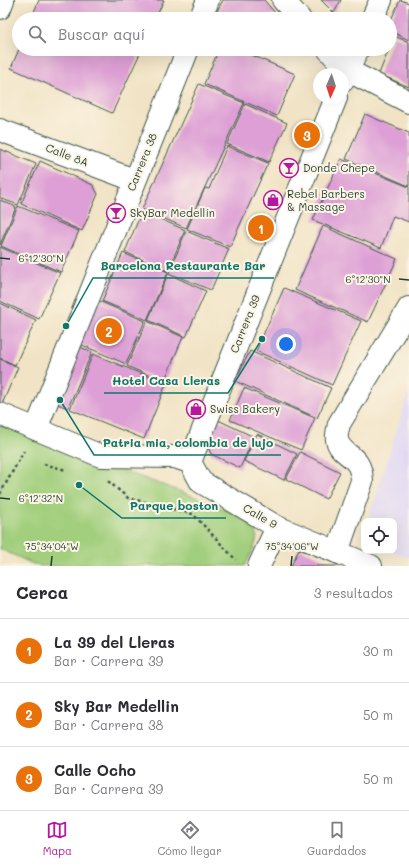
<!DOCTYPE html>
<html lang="es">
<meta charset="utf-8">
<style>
:root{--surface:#fff;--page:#f2f2f3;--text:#2b2b33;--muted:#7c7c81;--line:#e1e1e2;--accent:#b5179e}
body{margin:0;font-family:Mali,sans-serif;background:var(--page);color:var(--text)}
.controls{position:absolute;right:12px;bottom:12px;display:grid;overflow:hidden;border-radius:8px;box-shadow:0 4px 16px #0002}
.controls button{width:36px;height:36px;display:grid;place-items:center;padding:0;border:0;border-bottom:1px solid var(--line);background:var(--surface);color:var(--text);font:20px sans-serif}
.compass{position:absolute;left:313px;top:68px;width:36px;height:36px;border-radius:50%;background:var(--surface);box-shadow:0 4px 16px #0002;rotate:183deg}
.you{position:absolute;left:286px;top:344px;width:14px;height:14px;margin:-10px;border:3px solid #fff;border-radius:50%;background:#1a73e8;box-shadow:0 0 0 6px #1a73e833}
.badge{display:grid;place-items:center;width:26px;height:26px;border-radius:50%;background:var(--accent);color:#fff;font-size:13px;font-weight:700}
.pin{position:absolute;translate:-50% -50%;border:2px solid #fff;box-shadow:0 1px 4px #0006}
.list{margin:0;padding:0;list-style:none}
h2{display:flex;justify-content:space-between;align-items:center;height:52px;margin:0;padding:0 16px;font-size:17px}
h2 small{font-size:13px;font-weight:400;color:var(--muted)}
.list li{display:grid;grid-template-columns:26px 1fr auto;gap:12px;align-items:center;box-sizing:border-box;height:64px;padding:0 16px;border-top:1px solid var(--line)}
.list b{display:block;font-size:15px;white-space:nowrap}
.list p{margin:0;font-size:13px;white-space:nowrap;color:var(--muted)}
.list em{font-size:13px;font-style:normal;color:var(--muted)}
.icon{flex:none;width:22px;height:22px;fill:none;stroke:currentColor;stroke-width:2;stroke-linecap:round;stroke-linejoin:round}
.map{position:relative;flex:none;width:409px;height:566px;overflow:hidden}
.search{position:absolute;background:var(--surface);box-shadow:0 4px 16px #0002;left:12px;right:12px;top:12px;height:44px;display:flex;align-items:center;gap:10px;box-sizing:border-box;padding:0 14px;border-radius:22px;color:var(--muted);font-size:15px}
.sheet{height:244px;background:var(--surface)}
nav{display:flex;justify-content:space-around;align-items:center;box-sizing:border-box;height:56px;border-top:1px solid var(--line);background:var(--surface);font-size:11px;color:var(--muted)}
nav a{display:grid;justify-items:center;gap:2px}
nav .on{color:var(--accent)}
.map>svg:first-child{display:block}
.built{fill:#ddd5f6}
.green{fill:#a2cf7d;stroke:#608658}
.building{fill:#dd9fd5}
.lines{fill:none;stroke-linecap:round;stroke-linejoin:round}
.minor-casing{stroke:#3e564a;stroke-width:24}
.path{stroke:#3e564a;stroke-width:2.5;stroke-dasharray:3 3;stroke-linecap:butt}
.minor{stroke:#fff;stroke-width:22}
.ticks{fill:none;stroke:#1f3d34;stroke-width:1.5}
.labels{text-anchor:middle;stroke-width:4;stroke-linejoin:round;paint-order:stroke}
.street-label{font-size:11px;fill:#1f3d34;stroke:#fcf5e5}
.poi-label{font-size:11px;fill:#1f3d34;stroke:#fcf5e5;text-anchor:start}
.ticks-label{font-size:10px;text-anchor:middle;fill:#1f3d34;stroke:#fcf5e5;stroke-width:4;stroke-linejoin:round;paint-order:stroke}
.leader{fill:none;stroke:#0f766e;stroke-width:1.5}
.callout-dot{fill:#0f766e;stroke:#fcf5e5;stroke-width:1.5}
.callout-label{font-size:12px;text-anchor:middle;font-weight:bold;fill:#0f766e;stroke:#fcf5e5;stroke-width:4;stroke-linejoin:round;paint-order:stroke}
</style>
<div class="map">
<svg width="409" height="566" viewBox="0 0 409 566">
<rect width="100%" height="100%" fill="#fcf5e5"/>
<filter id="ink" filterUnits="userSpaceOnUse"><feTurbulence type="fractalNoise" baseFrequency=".025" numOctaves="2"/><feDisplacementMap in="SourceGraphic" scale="8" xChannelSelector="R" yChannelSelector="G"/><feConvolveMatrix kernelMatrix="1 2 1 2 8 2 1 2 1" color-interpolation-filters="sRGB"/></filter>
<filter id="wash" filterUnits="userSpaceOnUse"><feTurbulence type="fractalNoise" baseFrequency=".012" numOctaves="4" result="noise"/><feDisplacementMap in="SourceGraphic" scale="16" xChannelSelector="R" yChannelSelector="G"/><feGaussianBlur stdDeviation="0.9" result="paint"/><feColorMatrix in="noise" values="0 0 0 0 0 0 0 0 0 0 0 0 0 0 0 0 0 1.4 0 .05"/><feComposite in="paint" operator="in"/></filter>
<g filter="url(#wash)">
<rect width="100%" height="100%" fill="#f1e3c5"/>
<path class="built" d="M 409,391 L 409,558 L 391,551 L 394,551 L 394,521 L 368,521 Z"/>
<path class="green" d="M 0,421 C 35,435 69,450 104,464 C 130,474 241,510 254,527 C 262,538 250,555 245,566 L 38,566 L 0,549 Z"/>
<g id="blocks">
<g class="building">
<path d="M 39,0 L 164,0 L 155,19 L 31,19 Z"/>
<path d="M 223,0 L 264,0 L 276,14 L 246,19 L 213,19 Z"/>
<path d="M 321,0 L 341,0 L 334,13 Z"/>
<path d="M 400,0 L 409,3 L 409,40 L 390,31 L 390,22 Z"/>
<path d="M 394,36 L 409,42 L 409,87 L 379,74 Z"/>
<path d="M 19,49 L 142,49 L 112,113 L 11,68 Z"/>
<path d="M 219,49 L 238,49 L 295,74 L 277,116 L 204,84 Z"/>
<path d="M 199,84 L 244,103 L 186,228 L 142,209 Z"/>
<path d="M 245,104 L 287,123 L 269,162 L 227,144 Z"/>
<path d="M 365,114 L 409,133 L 409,186 L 346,159 Z"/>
<path d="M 227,146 L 268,163 L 230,247 L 187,229 L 205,188 L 209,189 Z"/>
<path d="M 0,149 L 36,164 L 18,205 L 0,198 Z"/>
<path d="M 341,159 L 409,187 L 409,222 L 393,216 L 381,248 L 313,220 Z"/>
<path d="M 40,161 L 93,185 L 98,194 L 82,231 L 21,204 Z"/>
<path d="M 0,200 L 16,207 L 0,245 Z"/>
<path d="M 18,206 L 79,231 L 61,272 L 1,246 Z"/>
<path d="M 142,211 L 185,230 L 168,271 L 125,252 Z"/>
<path d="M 323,226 L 397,259 L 368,322 L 295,290 Z"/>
<path d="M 186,231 L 229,249 L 211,290 L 169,273 Z"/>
<path d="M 0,247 L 60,273 L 39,319 L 0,301 Z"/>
<path d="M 123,253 L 168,272 L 147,320 L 102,301 Z"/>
<path d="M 168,274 L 206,291 L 186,337 L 148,320 Z"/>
<path d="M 284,288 L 361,321 L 332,385 L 256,351 Z"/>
<path d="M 92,298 L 145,321 L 126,364 L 73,341 Z"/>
<path d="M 0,303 L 36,320 L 15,365 L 0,358 Z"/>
<path d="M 147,321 L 183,337 L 164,382 L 127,366 Z"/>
<path d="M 73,344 L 92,352 L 68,408 L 49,401 Z"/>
<path d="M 250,351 L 331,388 L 317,418 L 235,381 Z"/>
<path d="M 93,354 L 166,384 L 144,439 L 70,409 Z"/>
<path d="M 0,359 L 18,367 L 0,409 Z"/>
<path d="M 244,388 L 315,418 L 301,450 L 230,420 Z"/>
<path d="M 218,420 L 254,437 L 240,468 L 211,454 L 207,445 Z"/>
<path d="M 257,434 L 297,454 L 284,480 L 244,461 Z"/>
<path d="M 300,452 L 340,472 L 326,499 L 286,479 Z"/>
<path d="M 299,549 L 341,566 L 291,566 Z"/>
</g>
</g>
</g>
<g filter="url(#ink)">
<use href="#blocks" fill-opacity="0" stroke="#3e564a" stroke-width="1"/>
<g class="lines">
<defs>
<g id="minor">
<path d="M 283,0 L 300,19"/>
<path d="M 0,8 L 3,0"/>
<path d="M 200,19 L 208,0"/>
<path d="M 372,19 L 381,0"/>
<path d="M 328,49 L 347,70 L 409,102"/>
<path d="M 343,81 L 358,49"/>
<path d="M 0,130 L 134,180"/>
<path d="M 0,414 L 101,456 L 175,457 L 190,462 L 201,482 L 277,527 L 371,566"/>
<path d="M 36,429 L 188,49"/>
<path d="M 190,462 L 336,98"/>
<path d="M 337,552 L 362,481 C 361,453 342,458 337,440 C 336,435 338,429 339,424 L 409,308"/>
<path d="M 259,566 L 277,527"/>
</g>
</defs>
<use href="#minor" class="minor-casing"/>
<g class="path">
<path d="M 44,464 L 66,470"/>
<path d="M 108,481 L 128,498 L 193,514 L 236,560"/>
<path d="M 0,494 L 24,451"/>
</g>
<use href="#minor" class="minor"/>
</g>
</g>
<path class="ticks" d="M 0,258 L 10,259M 399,279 L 409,280M 0,498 L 10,499M 51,566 L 52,556M 291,566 L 292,556"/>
<defs>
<symbol id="bar-ring" viewBox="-11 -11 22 22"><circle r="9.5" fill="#fcf5e5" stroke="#b5179e" stroke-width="1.5"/><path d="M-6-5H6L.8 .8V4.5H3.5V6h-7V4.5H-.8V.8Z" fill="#b5179e"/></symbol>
<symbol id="shop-ring" viewBox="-11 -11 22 22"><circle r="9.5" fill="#fcf5e5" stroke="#b5179e" stroke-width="1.5"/><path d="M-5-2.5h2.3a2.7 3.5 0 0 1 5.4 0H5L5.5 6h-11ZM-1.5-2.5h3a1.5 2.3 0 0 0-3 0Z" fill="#b5179e"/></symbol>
</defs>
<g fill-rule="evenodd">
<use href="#bar-ring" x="278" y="157" width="22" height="22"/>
<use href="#shop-ring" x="262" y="189" width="22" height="22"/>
<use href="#bar-ring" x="105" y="202" width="22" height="22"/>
<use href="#shop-ring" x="185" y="398" width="22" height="22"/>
</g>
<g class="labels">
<g class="street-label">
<text transform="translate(67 155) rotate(21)" y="4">Calle 8A</text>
<text transform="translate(142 162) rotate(-68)" y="4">Carrera 38</text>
<text transform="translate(245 324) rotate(-68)" y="4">Carrera 39</text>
<text transform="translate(260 516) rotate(30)" y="4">Calle 9</text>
</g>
<g class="poi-label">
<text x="303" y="172">Donde Chepe</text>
<text x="287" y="198">Rebel Barbers<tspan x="287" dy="13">&amp; Massage</tspan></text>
<text x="130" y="217">SkyBar Medellín</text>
<text x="210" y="413">Swiss Bakery</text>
</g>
</g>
<g class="ticks-label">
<text x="41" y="262">6°12'30"N</text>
<text x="368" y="283">6°12'30"N</text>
<text x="41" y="502">6°12'32"N</text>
<text x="52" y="550">75°34'04"W</text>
<text x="292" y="550">75°34'06"W</text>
</g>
<path class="leader" d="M66 326L93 278H274M262 339L228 393H104M60 400L94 455H281M79 485L122 518H226"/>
<g class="callout-dot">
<circle cx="66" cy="326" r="4"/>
<circle cx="262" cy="339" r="4"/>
<circle cx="60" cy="400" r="4"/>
<circle cx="79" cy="485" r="4"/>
</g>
<g class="callout-label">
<text x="183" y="270">Barcelona Restaurante Bar</text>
<text x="166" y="385">Hotel Casa Lleras</text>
<text x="188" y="447">Patria mia, colombia de lujo</text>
<text x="174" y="510">Parque boston</text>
</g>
</svg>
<div class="controls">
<button><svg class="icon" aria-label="locate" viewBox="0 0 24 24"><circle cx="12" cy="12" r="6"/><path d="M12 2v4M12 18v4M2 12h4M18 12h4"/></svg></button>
</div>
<svg class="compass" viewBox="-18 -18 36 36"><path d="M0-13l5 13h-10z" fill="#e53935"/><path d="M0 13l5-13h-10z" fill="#7c7c81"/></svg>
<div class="you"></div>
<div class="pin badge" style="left:261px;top:228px;background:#e8710a">1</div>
<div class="pin badge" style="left:109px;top:331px;background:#e8710a">2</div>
<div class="pin badge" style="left:307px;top:135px;background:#e8710a">3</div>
<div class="search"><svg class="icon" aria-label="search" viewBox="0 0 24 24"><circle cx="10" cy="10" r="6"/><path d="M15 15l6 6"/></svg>Buscar aquí</div>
</div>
<section class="sheet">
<h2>Cerca<small>3 resultados</small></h2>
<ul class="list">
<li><span class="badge" style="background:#e8710a">1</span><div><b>La 39 del Lleras</b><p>Bar · Carrera 39</p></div><em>30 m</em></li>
<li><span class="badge" style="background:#e8710a">2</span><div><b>Sky Bar Medellin</b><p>Bar · Carrera 38</p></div><em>50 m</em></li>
<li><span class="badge" style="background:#e8710a">3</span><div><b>Calle Ocho</b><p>Bar · Carrera 39</p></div><em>50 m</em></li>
</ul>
</section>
<nav>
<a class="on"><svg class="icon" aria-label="map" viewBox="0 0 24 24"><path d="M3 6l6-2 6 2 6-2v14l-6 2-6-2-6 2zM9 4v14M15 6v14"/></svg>Mapa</a>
<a><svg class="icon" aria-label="directions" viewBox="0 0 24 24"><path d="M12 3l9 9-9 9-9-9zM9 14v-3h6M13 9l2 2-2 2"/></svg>Cómo llegar</a>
<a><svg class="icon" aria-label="saved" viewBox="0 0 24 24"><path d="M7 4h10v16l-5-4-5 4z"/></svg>Guardados</a>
</nav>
